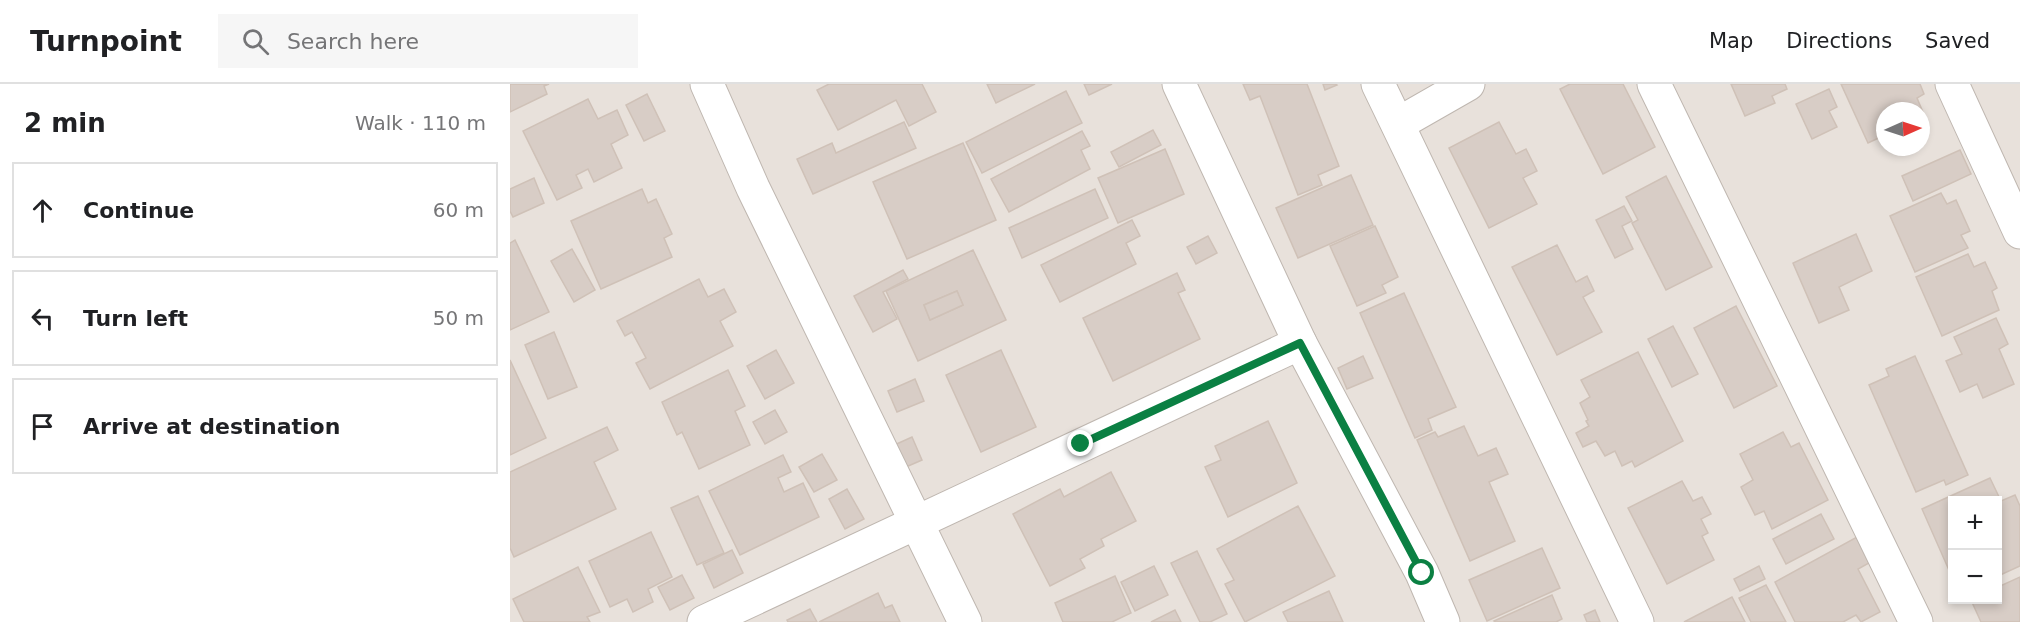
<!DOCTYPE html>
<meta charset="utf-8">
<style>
:root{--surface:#fff;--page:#f6f6f6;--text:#202124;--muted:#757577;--line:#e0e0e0}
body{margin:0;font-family:"DejaVu Sans",sans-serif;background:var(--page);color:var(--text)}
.controls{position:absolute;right:18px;bottom:18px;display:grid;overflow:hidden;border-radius:0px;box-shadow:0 3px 9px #0003}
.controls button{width:54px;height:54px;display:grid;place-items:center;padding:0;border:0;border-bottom:2px solid var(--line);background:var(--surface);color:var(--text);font:30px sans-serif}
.compass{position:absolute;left:1366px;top:18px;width:54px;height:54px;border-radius:50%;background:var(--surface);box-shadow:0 3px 9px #0003;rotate:87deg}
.stop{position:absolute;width:18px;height:18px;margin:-14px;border:4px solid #0b8043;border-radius:50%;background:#fff}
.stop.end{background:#0b8043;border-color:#fff;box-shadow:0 2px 6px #0008}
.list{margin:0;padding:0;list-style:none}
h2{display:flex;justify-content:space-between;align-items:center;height:78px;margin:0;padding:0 24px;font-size:26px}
h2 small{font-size:20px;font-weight:400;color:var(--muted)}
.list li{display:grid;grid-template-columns:39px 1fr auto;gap:18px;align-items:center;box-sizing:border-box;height:96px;margin:0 12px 12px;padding:0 12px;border:2px solid var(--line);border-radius:0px}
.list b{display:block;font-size:22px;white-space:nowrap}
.list em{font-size:20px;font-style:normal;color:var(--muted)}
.icon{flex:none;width:33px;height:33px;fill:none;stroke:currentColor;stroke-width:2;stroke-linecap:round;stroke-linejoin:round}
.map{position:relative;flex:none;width:1510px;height:538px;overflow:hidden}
header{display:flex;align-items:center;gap:36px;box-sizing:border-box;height:84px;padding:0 30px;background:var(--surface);border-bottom:2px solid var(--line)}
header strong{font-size:28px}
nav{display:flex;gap:33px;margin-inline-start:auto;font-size:21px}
.search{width:420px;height:54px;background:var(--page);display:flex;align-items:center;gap:15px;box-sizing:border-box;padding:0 21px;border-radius:0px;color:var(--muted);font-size:22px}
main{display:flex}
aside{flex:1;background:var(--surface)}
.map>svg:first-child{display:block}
.residential{fill:#e8e1db;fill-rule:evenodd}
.building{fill:#d8cdc6;stroke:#cfc1b7;stroke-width:1.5;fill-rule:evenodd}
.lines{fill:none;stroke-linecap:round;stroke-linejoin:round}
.minor-casing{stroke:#bfb7b0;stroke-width:35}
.minor{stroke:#fff;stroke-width:33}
.route{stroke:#0b8043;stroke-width:8}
</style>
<header>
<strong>Turnpoint</strong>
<div class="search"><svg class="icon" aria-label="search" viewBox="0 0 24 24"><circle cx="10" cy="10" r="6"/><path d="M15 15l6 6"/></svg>Search here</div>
<nav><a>Map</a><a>Directions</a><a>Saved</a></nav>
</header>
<main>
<aside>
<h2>2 min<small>Walk · 110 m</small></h2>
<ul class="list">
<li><svg class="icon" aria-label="ahead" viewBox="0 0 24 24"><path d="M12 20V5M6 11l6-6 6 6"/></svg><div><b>Continue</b></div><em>60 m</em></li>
<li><svg class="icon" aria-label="left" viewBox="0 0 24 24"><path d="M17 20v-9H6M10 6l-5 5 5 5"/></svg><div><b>Turn left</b></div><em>50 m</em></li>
<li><svg class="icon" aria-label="arrive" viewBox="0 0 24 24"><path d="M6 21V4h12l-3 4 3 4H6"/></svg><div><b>Arrive at destination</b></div></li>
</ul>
</aside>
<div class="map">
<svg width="1510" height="538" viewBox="0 0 1510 538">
<rect width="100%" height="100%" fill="#f5f1ed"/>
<path class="residential" d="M 0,0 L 1510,0 L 1510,538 L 0,538 ZM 1375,27 L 1411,27 L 1411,63 L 1375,63 ZM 1442,416 L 1488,416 L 1488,516 L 1442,516 Z"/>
<g class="building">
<path d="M 0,0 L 39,0 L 34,2 L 37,10 L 0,28 Z"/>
<path d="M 319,0 L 412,0 L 426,28 L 399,42 L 386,16 L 328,46 L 307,6 Z"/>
<path d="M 477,0 L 525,0 L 486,19 Z"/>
<path d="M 574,0 L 602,0 L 579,11 Z"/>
<path d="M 733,0 L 797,0 L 829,82 L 808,91 L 812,101 L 788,111 L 750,12 L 740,16 Z"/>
<path d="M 813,0 L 826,0 L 827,1 L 815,6 Z"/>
<path d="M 1060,0 L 1113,0 L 1145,63 L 1093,90 L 1050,5 Z"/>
<path d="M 1221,0 L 1275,0 L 1277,5 L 1262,12 L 1265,19 L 1235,32 Z"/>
<path d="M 1331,0 L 1410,0 L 1414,10 L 1407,14 L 1415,33 L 1411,35 L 1411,27 L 1375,27 L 1375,51 L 1358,59 Z"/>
<path d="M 1319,5 L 1327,23 L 1319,27 L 1327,43 L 1302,55 L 1286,20 Z"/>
<path d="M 556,7 L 572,39 L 472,89 L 456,58 Z"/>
<path d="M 137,10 L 155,47 L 134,57 L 116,21 Z"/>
<path d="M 78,15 L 88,35 L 107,26 L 118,51 L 101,60 L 112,84 L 84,98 L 78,85 L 66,91 L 72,104 L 47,116 L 13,47 Z"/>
<path d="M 394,38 L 406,64 L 303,110 L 287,75 L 322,59 L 326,69 Z"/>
<path d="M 989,38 L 1006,70 L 1016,65 L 1027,87 L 1013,94 L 1027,120 L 979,144 L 939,64 Z"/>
<path d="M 643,46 L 651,61 L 609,83 L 601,68 Z"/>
<path d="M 572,47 L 580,62 L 571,66 L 580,85 L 499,128 L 481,95 Z"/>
<path d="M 453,59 L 486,136 L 397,175 L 363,98 Z"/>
<path d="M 655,65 L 674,110 L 608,139 L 588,94 Z"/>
<path d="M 1450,66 L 1461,90 L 1403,117 L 1392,92 Z"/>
<path d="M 841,91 L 863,141 L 788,174 L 766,124 Z"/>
<path d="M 1156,92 L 1202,183 L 1156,206 L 1122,139 L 1128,136 L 1116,113 Z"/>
<path d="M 24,94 L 34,119 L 3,133 L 0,127 L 0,105 Z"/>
<path d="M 132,105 L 138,119 L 146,115 L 162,150 L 154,154 L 162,173 L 91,205 L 61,137 Z"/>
<path d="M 585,105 L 598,134 L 512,174 L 499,144 Z"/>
<path d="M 1431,109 L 1437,120 L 1446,116 L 1460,147 L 1451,151 L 1458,164 L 1405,188 L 1380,132 Z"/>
<path d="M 1114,122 L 1122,137 L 1112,142 L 1123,165 L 1105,174 L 1086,136 Z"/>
<path d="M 622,136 L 630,152 L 616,159 L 626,180 L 550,218 L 531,181 Z"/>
<path d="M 865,142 L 888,193 L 872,201 L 876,209 L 847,222 L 820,162 Z"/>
<path d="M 1346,150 L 1362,187 L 1329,203 L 1339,226 L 1309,239 L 1283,179 Z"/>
<path d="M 698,152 L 707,169 L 686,180 L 677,163 Z"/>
<path d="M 5,156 L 39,228 L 0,246 L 0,159 Z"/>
<path d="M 1047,161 L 1066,198 L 1077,192 L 1084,207 L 1073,213 L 1092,248 L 1047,271 L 1002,183 Z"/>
<path d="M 62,165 L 85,206 L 64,218 L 41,177 Z"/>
<path d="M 463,166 L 496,236 L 408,277 L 376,207 ZM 447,207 L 453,221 L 420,236 L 414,221 Z"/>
<path d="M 1458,170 L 1464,183 L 1475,178 L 1487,204 L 1482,207 L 1489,226 L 1432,252 L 1406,193 Z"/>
<path d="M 393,186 L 398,195 L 373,208 L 387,235 L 363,248 L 344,212 Z"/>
<path d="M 667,189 L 675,206 L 668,209 L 690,255 L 603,297 L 573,234 Z"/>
<path d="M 189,195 L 198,213 L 214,205 L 226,228 L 210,237 L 223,262 L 140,305 L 126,279 L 136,274 L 122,248 L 115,252 L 107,237 Z"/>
<path d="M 447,207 L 453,221 L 420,236 L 414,221 Z"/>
<path d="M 894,209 L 946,323 L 918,335 L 922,346 L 905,354 L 850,229 Z"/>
<path d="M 1226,222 L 1267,302 L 1224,324 L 1184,244 Z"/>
<path d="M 1486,234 L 1498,260 L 1489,265 L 1504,300 L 1473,314 L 1467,300 L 1450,308 L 1436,277 L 1452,270 L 1444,253 Z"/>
<path d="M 1163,242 L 1188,290 L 1162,303 L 1138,255 Z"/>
<path d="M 44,248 L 67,303 L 38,315 L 15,261 Z"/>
<path d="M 266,266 L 284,299 L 255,315 L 237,282 Z"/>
<path d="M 491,266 L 526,343 L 471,368 L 436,291 Z"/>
<path d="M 1128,268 L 1173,357 L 1125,383 L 1122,377 L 1112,382 L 1105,367 L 1095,372 L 1086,357 L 1073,363 L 1066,349 L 1079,342 L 1076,337 L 1078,336 L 1070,319 L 1080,313 L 1071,296 Z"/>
<path d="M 853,272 L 863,294 L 837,305 L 828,284 Z"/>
<path d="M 1405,272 L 1458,391 L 1436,401 L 1434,396 L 1406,408 L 1359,301 L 1379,292 L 1376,285 Z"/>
<path d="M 0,276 L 36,354 L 0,371 Z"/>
<path d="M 218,286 L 235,322 L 225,327 L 240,361 L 189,385 L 172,348 L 167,351 L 152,318 Z"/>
<path d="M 405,295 L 414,317 L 387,328 L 378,307 Z"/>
<path d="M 265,326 L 277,348 L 255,360 L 243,338 Z"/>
<path d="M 758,337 L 787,399 L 718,433 L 695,383 L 711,376 L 705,362 Z"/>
<path d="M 954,342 L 968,372 L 986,364 L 998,390 L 979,398 L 1005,457 L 960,477 L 907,356 L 925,348 L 928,353 Z"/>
<path d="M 97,343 L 108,366 L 84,378 L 106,425 L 4,473 L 0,464 L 0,388 Z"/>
<path d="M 1273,348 L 1281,363 L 1289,359 L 1318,416 L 1262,445 L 1254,427 L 1245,431 L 1231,403 L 1243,396 L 1230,370 Z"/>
<path d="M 402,353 L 412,376 L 389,386 L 380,363 Z"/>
<path d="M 312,370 L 327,396 L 304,408 L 289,383 Z"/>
<path d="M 273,371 L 281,388 L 268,394 L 274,408 L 293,399 L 309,433 L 230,471 L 199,407 Z"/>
<path d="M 601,388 L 626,437 L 591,455 L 594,462 L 570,475 L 575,484 L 540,502 L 503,430 L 550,405 L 554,413 Z"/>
<path d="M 1480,394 L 1491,417 L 1505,411 L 1510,422 L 1510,482 L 1488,492 L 1488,416 L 1442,416 L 1442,493 L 1412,425 Z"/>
<path d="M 1172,397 L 1183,417 L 1192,413 L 1201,430 L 1191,435 L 1198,449 L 1192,452 L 1204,476 L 1157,500 L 1118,424 Z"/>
<path d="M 337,405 L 354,435 L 335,445 L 319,415 Z"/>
<path d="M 188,412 L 214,469 L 187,481 L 161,424 Z"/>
<path d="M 788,422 L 825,492 L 735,538 L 715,500 L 724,496 L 707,465 Z"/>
<path d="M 1311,430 L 1324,455 L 1276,480 L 1263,455 Z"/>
<path d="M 141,448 L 162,493 L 138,505 L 143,518 L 123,528 L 117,515 L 100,523 L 79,477 Z"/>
<path d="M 1347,453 L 1359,479 L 1348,485 L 1370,528 L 1351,538 L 1346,531 L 1333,538 L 1285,538 L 1265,498 Z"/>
<path d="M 1032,464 L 1050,504 L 977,537 L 959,496 Z"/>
<path d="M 222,466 L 233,489 L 204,504 L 193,480 Z"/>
<path d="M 687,467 L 717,530 L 700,538 L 690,538 L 661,479 Z"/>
<path d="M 644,482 L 658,511 L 625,527 L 611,498 Z"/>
<path d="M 1249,482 L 1255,495 L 1230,507 L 1224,495 Z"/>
<path d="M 68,483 L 90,528 L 77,533 L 80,538 L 14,538 L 3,515 Z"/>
<path d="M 172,491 L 184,514 L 160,526 L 148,503 Z"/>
<path d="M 605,492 L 621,529 L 602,538 L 553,538 L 545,519 Z"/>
<path d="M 1510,493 L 1510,538 L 1471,538 L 1461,516 L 1488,516 L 1488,503 Z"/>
<path d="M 1256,501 L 1276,538 L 1241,538 L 1229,514 Z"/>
<path d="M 819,507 L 833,538 L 778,538 L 773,528 Z"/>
<path d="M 368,509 L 375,524 L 382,521 L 390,538 L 309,538 Z"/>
<path d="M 1042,511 L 1052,535 L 1046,538 L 985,538 L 984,537 Z"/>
<path d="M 1222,513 L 1235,538 L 1174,538 Z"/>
<path d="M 300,525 L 307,538 L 278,538 L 277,536 Z"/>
<path d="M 665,526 L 671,538 L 641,538 Z"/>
<path d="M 1085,526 L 1090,538 L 1077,538 L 1074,531 Z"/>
</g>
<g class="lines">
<defs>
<g id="minor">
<path d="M 197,0 L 243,104 L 455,538"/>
<path d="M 669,0 L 790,259 L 912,489 L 933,538"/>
<path d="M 868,0 L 1127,538"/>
<path d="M 1144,0 L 1406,538"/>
<path d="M 1442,0 L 1510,148"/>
<path d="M 888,40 L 958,0"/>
<path d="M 194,538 C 393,446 591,351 790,259"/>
</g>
</defs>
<use href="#minor" class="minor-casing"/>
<use href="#minor" class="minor"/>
</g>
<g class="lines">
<path class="route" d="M 571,360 L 790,259 L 912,489"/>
</g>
</svg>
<div class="controls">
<button>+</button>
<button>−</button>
</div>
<svg class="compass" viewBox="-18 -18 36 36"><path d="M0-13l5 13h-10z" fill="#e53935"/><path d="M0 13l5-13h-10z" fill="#757577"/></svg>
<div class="stop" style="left:912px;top:489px"></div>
<div class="stop end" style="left:571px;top:360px"></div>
</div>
</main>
